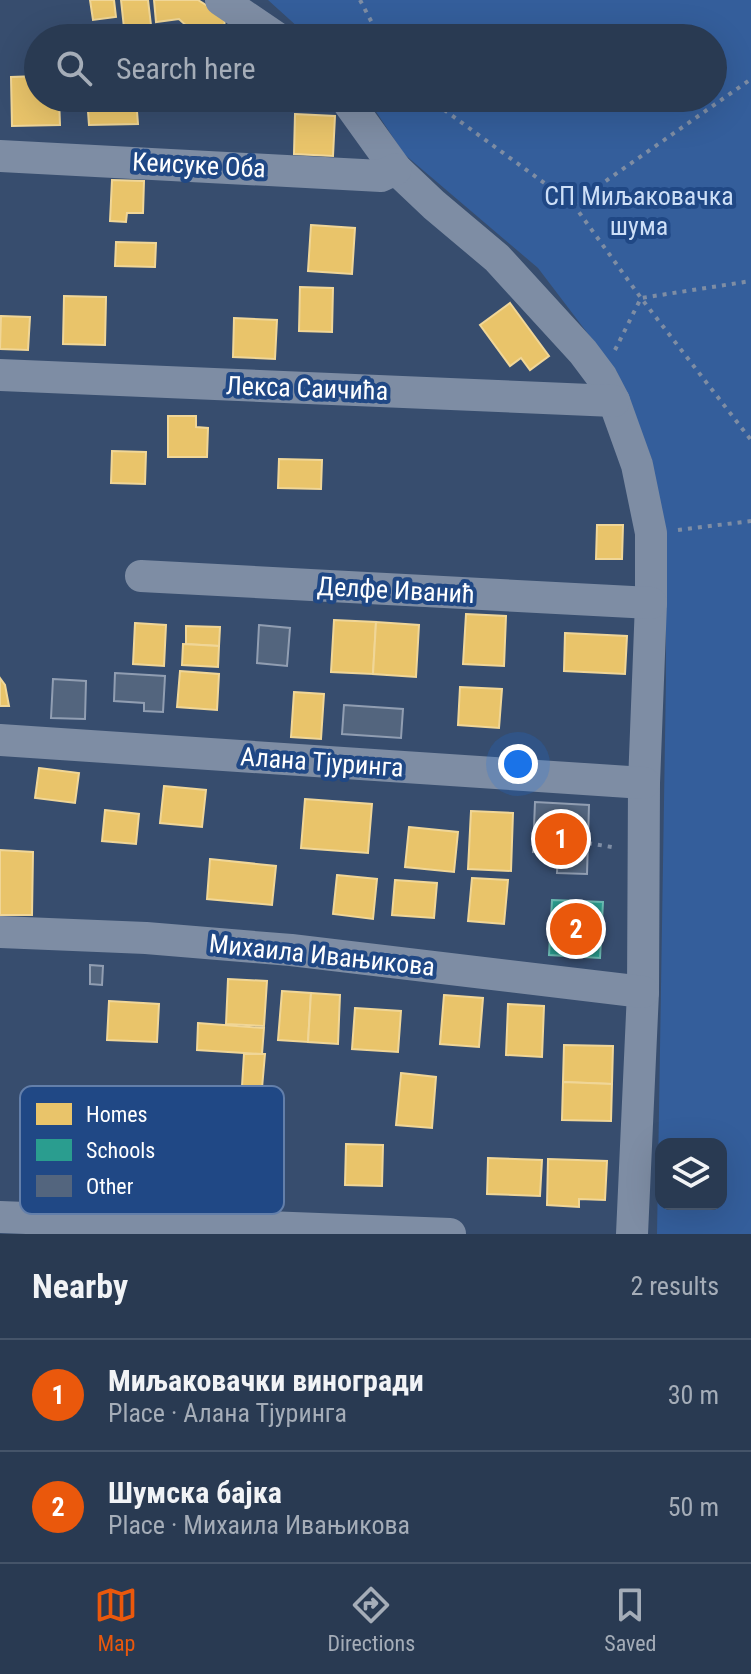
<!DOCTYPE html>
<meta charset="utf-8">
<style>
:root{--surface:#293a52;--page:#314159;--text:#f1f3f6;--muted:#a5adb8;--line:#455469;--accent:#ea580c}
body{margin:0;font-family:"Roboto Condensed",sans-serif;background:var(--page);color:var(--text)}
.controls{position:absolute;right:24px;bottom:24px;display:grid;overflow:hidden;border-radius:16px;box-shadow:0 8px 32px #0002}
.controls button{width:72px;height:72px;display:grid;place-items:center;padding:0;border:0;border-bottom:2px solid var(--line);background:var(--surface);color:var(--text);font:40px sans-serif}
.you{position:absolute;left:518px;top:764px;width:28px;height:28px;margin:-20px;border:6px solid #fff;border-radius:50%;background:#1a73e8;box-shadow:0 0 0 12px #1a73e833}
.badge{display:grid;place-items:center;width:52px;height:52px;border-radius:50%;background:var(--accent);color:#fff;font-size:26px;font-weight:700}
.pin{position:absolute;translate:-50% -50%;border:4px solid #fff;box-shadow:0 2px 8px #0006}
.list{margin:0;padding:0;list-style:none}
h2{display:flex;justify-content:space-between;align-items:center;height:104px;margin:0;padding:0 32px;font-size:34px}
h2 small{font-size:26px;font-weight:400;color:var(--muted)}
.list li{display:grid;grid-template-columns:52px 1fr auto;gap:24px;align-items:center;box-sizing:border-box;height:112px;padding:0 32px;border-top:2px solid var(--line)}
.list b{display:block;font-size:30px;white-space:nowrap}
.list p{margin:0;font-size:26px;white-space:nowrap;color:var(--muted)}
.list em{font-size:26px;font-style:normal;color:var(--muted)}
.icon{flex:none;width:44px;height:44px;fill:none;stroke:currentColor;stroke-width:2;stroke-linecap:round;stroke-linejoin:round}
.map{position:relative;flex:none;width:751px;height:1234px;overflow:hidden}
.search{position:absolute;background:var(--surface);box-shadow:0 8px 32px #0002;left:24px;right:24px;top:24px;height:88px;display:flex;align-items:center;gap:20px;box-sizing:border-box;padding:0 28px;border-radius:44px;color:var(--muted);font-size:30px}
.sheet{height:328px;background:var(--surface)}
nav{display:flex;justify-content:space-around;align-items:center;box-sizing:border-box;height:112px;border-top:2px solid var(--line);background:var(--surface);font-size:22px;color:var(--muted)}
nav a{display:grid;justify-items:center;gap:4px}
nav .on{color:var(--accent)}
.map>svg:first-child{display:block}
.green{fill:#345e9b;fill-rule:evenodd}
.homes{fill:#e9c46a;stroke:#f0d697;stroke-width:2}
.schools{fill:#2a9d8f;stroke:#6abab1;stroke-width:2}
.building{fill:#53657e;stroke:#919eb2;stroke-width:2}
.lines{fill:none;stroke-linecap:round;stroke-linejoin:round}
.path{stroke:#7e8da4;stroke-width:4;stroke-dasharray:4 6;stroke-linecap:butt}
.minor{stroke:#7e8da4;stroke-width:32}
.labels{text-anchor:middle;stroke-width:8;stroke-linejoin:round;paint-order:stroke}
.street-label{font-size:26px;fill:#fff;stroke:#204885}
.park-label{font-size:26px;fill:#cddff7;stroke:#204885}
.key{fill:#204885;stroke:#637faa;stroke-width:2}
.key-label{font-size:22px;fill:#fff}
</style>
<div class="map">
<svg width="751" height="1234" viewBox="0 0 751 1234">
<rect width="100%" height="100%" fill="#374d6e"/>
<path class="green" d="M 268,0 L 751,0 L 751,1234 L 657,1234 L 666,678 L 666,589 L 652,460 L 617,372 L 538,268 L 404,154 L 367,98 L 713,98 L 713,38 L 310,38 ZM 661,1144 L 721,1144 L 721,1204 L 661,1204 Z"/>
<g class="homes">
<path d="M 90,0 L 114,0 L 116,17 L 93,20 Z"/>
<path d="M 121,0 L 148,0 L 151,25 L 124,28 Z"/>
<path d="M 154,0 L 198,0 L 225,17 L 224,31 L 191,30 L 179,19 L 156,22 Z"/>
<path d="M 75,27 L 134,33 L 134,38 L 76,38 Z"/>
<path d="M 38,76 L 38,98 L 59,98 L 60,125 L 12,126 L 11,77 Z"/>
<path d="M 87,98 L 136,98 L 138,124 L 89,125 Z"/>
<path d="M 295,114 L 335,116 L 333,156 L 294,154 Z"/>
<path d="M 112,180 L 144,181 L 143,213 L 127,213 L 126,222 L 110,221 Z"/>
<path d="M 311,225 L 355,228 L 352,274 L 308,271 Z"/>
<path d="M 116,242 L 156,243 L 155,267 L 115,266 Z"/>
<path d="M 300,287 L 333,288 L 332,332 L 299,331 Z"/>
<path d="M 64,296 L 106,297 L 105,345 L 63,344 Z"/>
<path d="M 510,303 L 549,356 L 530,370 L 521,358 L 510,366 L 480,325 Z"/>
<path d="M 1,316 L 30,317 L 28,350 L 0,349 Z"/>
<path d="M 234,318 L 277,320 L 275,359 L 233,357 Z"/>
<path d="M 168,416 L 196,416 L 196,427 L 208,428 L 207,457 L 168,457 Z"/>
<path d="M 112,451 L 146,452 L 145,484 L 111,483 Z"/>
<path d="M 279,459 L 322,460 L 321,489 L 278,488 Z"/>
<path d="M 597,525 L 623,525 L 622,559 L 596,559 Z"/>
<path d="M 466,614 L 506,616 L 504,666 L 463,664 Z"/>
<path d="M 334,620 L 376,622 L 373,674 L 331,672 Z"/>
<path d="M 376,622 L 419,625 L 416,677 L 373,674 Z"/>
<path d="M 135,623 L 166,625 L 164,666 L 133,664 Z"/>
<path d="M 186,626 L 220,627 L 219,646 L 186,644 Z"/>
<path d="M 565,633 L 627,636 L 625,674 L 564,671 Z"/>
<path d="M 183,644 L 219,646 L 218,667 L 182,665 Z"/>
<path d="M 180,671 L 219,674 L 217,710 L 177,707 Z"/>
<path d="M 0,678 L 5,685 L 9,706 L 0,706 Z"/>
<path d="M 460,687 L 502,689 L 499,728 L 458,725 Z"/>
<path d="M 294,692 L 324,694 L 321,739 L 291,737 Z"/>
<path d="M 39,768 L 79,773 L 75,803 L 35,798 Z"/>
<path d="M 164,786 L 206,790 L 202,827 L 160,823 Z"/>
<path d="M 305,799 L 372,804 L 368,853 L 301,848 Z"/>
<path d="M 105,810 L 139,814 L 136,844 L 102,841 Z"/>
<path d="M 471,811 L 513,813 L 511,871 L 468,869 Z"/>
<path d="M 409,827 L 458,832 L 454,872 L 405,867 Z"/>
<path d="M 0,850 L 33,852 L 32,915 L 0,915 Z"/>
<path d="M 210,859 L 276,866 L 272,905 L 207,899 Z"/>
<path d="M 337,875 L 377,879 L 373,919 L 333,914 Z"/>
<path d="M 472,878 L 508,880 L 504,924 L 468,921 Z"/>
<path d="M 395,880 L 437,883 L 434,918 L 392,915 Z"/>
<path d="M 228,979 L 267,981 L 264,1026 L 226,1024 Z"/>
<path d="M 282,991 L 311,993 L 308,1042 L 278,1040 Z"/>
<path d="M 311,993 L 340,995 L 338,1044 L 308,1042 Z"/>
<path d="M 444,995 L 483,998 L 479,1047 L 440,1044 Z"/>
<path d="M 109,1001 L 159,1004 L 157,1042 L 107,1040 Z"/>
<path d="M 508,1004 L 544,1006 L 542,1057 L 506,1055 Z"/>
<path d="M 355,1008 L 401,1011 L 398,1052 L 352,1049 Z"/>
<path d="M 198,1023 L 264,1028 L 262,1054 L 197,1050 Z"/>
<path d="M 564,1045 L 613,1046 L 612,1084 L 563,1082 Z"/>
<path d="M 244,1054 L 265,1054 L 262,1088 L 242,1086 Z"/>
<path d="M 401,1073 L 436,1077 L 432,1128 L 396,1125 Z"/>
<path d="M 563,1082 L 612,1084 L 611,1121 L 562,1120 Z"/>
<path d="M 346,1144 L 383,1145 L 382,1186 L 345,1185 Z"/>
<path d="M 488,1158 L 542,1160 L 540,1196 L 487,1194 Z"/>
<path d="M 548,1159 L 607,1161 L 605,1200 L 579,1199 L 579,1207 L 547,1205 Z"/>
</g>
<path class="schools" d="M 552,900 L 603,902 L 600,958 L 549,955 Z"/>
<g class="building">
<path d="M 259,625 L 290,628 L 287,666 L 257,663 Z"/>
<path d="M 115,673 L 165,676 L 163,712 L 144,711 L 144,703 L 114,701 Z"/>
<path d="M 53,679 L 86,681 L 85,719 L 51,718 Z"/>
<path d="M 344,705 L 403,709 L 401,738 L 342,734 Z"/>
<path d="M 535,802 L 589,805 L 587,874 L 557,873 L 558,853 L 533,852 Z"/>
<path d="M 90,965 L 103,966 L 102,985 L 90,984 Z"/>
</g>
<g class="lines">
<g class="path">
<path d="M 360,0 L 380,38"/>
<path d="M 428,98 L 573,204 L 641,298 L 751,440"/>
<path d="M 573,204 L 751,79"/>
<path d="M 615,350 L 641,298 L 751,281"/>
<path d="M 678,530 L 751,521"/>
<path d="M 588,843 L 617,848"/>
</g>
<g class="minor">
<path d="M 221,0 L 277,38"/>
<path d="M 345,98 L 396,169 L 434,205 L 497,258 L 583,352 L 601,376 L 614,401 L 637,465 L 651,533 L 651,603 L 644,783 L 643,992 L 632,1234"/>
<path d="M 0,156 L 381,176 L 396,169"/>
<path d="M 0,375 L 614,401"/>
<path d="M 141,576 L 651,603"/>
<path d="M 0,740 L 644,783"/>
<path d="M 0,932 L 146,938 L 291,950 L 643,992"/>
<path d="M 0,1217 L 450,1234"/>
</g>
</g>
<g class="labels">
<g class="street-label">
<text transform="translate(199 165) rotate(3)" y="9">Кеисуке Оба</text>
<text transform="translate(307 388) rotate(2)" y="9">Лекса Саичића</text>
<text transform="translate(396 590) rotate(3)" y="9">Делфе Иванић</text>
<text transform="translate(322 762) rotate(4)" y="9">Алана Тјуринга</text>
<text transform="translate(322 955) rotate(6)" y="9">Михаила Ивањикова</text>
</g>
<g class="park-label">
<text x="639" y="205">СП Миљаковачка<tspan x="639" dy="30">шума</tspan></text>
</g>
</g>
<rect x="20" y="1086" width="264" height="128" rx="12" class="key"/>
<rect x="36" y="1103" width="36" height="22" fill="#e9c46a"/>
<rect x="36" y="1139" width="36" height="22" fill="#2a9d8f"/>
<rect x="36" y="1175" width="36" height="22" fill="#53657e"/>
<g class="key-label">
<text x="86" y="1122">Homes</text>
<text x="86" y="1158">Schools</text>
<text x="86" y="1194">Other</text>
</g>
</svg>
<div class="controls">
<button><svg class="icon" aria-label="layers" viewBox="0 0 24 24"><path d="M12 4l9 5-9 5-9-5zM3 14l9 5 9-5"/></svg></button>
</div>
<div class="you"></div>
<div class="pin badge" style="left:561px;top:839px">1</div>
<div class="pin badge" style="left:576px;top:929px">2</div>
<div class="search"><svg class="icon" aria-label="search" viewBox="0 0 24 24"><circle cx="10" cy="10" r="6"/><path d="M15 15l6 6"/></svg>Search here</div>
</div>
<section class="sheet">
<h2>Nearby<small>2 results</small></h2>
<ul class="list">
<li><span class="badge">1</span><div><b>Миљаковачки виногради</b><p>Place · Алана Тјуринга</p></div><em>30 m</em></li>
<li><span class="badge">2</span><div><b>Шумска бајка</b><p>Place · Михаила Ивањикова</p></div><em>50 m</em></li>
</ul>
</section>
<nav>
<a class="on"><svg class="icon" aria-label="map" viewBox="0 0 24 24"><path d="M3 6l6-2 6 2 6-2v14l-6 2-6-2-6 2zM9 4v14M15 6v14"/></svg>Map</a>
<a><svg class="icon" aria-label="directions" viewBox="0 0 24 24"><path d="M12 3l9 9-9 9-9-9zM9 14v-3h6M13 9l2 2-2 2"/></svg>Directions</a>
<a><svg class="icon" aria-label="saved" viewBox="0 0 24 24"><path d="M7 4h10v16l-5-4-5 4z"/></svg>Saved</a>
</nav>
